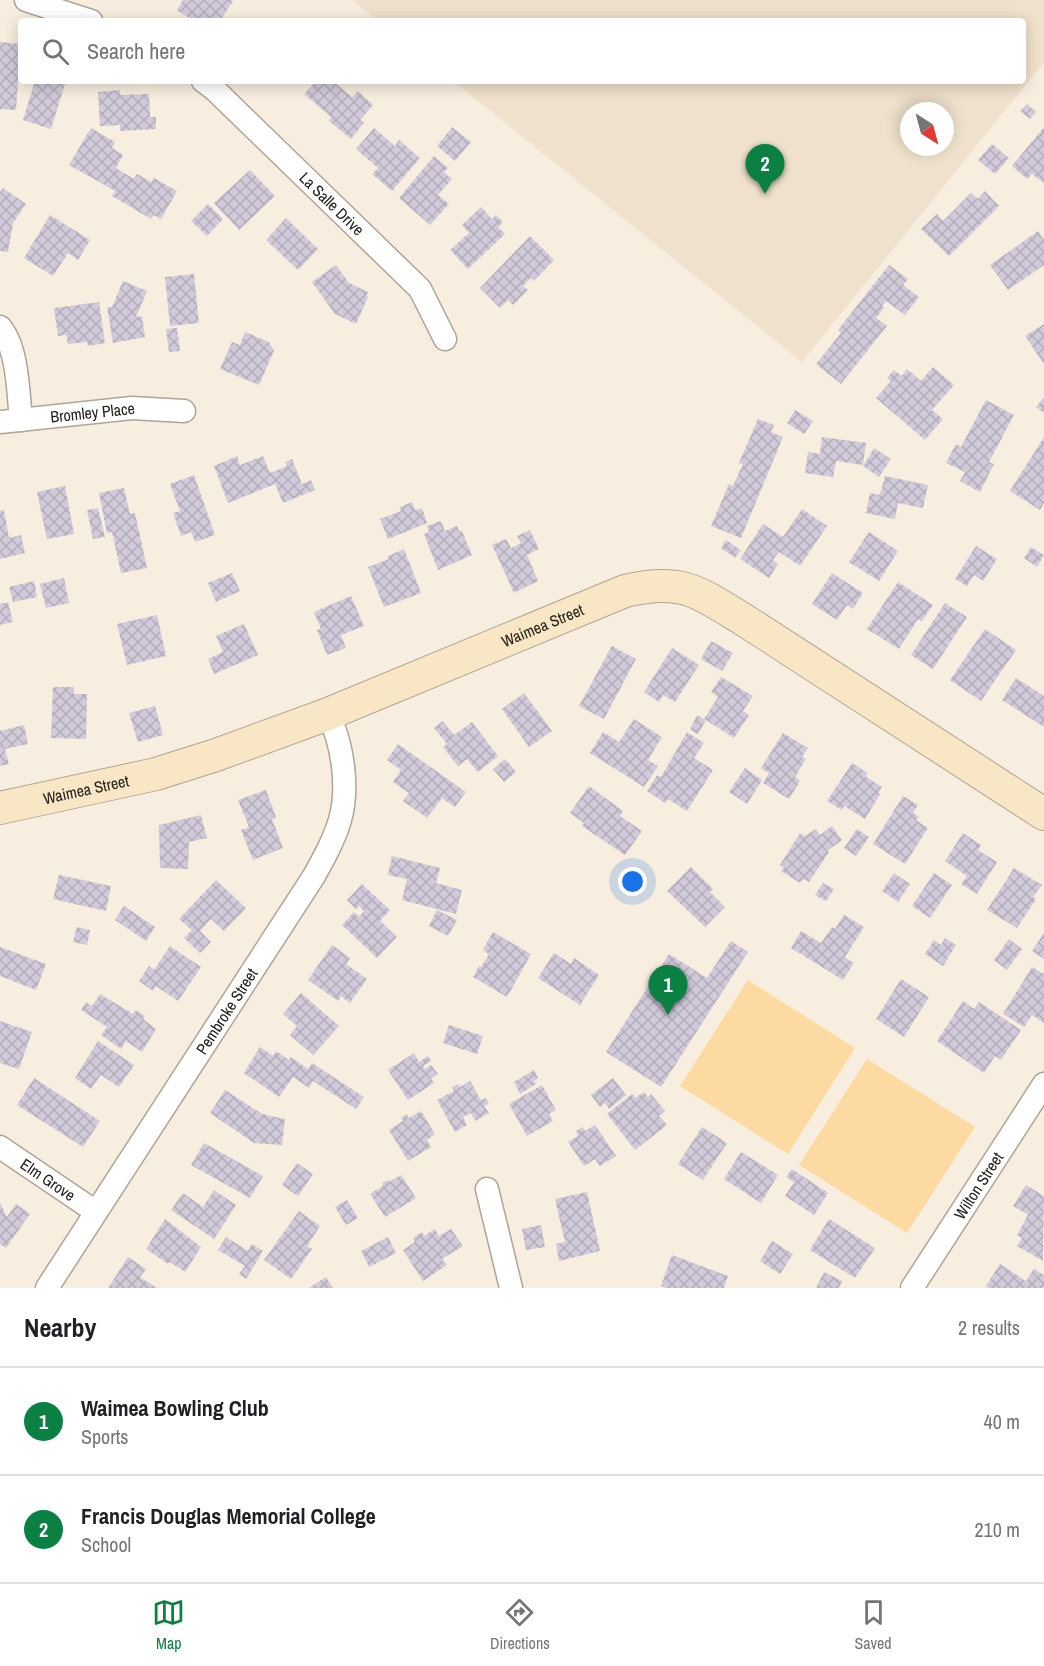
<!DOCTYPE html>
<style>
:root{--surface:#fff;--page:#f2f2f2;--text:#202124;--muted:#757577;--line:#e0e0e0;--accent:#0b8043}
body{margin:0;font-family:"Archivo Narrow",sans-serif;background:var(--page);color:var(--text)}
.compass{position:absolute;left:900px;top:102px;width:54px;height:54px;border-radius:50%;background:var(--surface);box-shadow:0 3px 15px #0003;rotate:144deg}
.you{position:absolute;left:633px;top:882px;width:21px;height:21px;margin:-15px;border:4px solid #fff;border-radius:50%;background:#1a73e8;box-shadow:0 0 0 9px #1a73e833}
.badge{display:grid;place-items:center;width:39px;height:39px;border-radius:50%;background:var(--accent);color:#fff;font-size:20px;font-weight:700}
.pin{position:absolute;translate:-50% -50px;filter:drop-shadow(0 2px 3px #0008)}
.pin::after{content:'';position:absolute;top:32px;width:21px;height:18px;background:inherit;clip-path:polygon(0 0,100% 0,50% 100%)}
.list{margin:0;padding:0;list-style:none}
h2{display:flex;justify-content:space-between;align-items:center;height:78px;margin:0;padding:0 24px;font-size:26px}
h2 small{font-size:20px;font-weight:400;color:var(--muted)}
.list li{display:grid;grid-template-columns:39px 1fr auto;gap:18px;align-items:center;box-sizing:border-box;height:108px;padding:0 24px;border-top:2px solid var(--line)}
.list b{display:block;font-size:22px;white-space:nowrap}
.list p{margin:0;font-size:20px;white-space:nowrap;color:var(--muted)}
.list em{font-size:20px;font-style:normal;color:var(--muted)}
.icon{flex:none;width:33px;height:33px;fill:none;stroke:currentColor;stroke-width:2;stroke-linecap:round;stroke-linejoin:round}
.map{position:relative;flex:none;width:1044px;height:1288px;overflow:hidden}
.search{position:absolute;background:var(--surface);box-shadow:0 3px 15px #0003;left:18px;right:18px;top:18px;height:66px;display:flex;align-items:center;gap:15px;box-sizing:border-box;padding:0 21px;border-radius:6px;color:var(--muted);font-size:22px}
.sheet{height:294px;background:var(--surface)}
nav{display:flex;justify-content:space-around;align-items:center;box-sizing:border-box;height:84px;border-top:2px solid var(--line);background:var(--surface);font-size:16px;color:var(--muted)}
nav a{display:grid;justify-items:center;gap:3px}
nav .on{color:var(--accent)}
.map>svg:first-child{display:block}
.built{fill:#efe1cb;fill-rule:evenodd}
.green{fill:#fedaa3}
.building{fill:url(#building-cross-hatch)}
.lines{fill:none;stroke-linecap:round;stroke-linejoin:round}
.minor-casing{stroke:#aea497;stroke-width:25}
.secondary-casing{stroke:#aea497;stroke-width:34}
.minor{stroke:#fff;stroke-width:22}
.secondary{stroke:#f8e6c5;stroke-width:32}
.labels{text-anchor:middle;stroke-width:4.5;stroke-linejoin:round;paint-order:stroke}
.street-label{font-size:16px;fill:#25211c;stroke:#f8eedf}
</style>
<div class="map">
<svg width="1044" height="1288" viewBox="0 0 1044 1288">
<defs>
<pattern id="building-cross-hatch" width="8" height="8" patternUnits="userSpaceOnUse" patternTransform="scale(1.5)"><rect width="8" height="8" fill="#d1cada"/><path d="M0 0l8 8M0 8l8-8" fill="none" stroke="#b3adba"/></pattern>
</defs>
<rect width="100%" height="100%" fill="#f8eedf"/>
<path class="built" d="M 352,0 L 1044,0 L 1044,62 L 802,362 L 453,81 L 1023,81 L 1023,21 L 378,21 ZM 909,111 L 945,111 L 945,147 L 909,147 Z"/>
<g class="green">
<path d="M 748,980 L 855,1048 L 788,1154 L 680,1086 Z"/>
<path d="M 867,1059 L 975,1127 L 907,1233 L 799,1165 Z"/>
</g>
<g class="building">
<path d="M 183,0 L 232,0 L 233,1 L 220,21 L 194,21 L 177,10 Z"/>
<path d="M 0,42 L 21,44 L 16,110 L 0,109 Z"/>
<path d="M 35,81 L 66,81 L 51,129 L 23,120 Z"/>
<path d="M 316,81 L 333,81 L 352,97 L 358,91 L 373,105 L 360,120 L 364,123 L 351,139 L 329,121 L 331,117 L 304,94 Z"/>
<path d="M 120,90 L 120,95 L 149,94 L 150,117 L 156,117 L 156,129 L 120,131 L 120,125 L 100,126 L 98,92 Z"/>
<path d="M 1027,104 L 1036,112 L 1030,119 L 1020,111 Z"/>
<path d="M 452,127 L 471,142 L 455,161 L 437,146 Z"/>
<path d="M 1044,127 L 1044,183 L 1032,174 L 1027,179 L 1012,166 Z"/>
<path d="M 91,128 L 115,142 L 112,148 L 123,155 L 116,168 L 134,179 L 137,174 L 151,182 L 154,178 L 177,191 L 161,219 L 154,215 L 151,219 L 112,196 L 115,191 L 69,165 Z"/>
<path d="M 374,128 L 395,146 L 399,140 L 420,158 L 392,191 L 372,174 L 378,168 L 356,149 Z"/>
<path d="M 992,144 L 1009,158 L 995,174 L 978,160 Z"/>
<path d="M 434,156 L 448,168 L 444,172 L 452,179 L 438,195 L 449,204 L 430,225 L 399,198 Z"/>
<path d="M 250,170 L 275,196 L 239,230 L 214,203 Z"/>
<path d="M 3,188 L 26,204 L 13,223 L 8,252 L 0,251 L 0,192 Z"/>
<path d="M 985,191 L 999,206 L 949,256 L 921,229 L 937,214 L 943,221 L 971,193 L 978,199 Z"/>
<path d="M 208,204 L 223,219 L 207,236 L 191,221 Z"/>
<path d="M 481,207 L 492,219 L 496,215 L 503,222 L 498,227 L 505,234 L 468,269 L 450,250 L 469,233 L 462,225 Z"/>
<path d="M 50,215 L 90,240 L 78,260 L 68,253 L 53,276 L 24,258 Z"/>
<path d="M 286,218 L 318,249 L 298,270 L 266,240 Z"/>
<path d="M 1038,231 L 1044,240 L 1044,265 L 1008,290 L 990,265 Z"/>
<path d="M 530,236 L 554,260 L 534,281 L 531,278 L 523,286 L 528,290 L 513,305 L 508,300 L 500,308 L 480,288 Z"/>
<path d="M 336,265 L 349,283 L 368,292 L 366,296 L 368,297 L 356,324 L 335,314 L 312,282 Z"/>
<path d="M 889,265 L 908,279 L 903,285 L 919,297 L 905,315 L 886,301 L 882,306 L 884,308 L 876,318 L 887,326 L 841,384 L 816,364 L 841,333 L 838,330 Z"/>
<path d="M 194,274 L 199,323 L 170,326 L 165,277 Z"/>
<path d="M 123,281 L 147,291 L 136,317 L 142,316 L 145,337 L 113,343 L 107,307 L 112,307 Z"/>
<path d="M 99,302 L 105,343 L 88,346 L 87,342 L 68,344 L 66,335 L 58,336 L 54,308 Z"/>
<path d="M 1044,324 L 1044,364 L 1025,336 Z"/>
<path d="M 177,328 L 180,351 L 169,352 L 166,329 Z"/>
<path d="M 245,332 L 269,342 L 274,351 L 259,385 L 220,369 L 232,342 L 240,345 Z"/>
<path d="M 933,367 L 954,385 L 932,410 L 943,419 L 925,440 L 876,398 L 891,381 L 887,378 L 894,370 L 902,376 L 907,369 L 921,381 Z"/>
<path d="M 1044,397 L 1044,413 L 1036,407 Z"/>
<path d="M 986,400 L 1014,415 L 989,462 L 994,464 L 980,492 L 960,481 L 965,472 L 946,463 L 956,444 L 961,447 Z"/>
<path d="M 795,410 L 813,421 L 804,434 L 787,423 Z"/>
<path d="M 758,419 L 774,425 L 771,432 L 783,437 L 741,538 L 711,526 L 729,484 L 733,486 L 743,464 L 739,463 Z"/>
<path d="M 822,437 L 866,443 L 863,465 L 836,461 L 833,477 L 805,473 L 808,452 L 820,454 Z"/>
<path d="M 1044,437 L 1044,503 L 1040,510 L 1010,491 Z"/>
<path d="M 874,448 L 891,459 L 879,477 L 863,466 Z"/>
<path d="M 237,456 L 240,465 L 263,456 L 270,473 L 287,466 L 285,462 L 292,459 L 302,484 L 311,480 L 315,490 L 283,503 L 275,484 L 228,503 L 214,466 Z"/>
<path d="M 194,475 L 215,535 L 195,542 L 191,532 L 181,536 L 173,513 L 180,511 L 170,484 Z"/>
<path d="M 885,476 L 928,485 L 923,508 L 898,503 L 895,519 L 866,513 L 870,493 L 880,495 Z"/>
<path d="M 65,486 L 74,534 L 47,539 L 37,492 Z"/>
<path d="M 124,488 L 130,514 L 135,513 L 147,568 L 121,573 L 112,532 L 107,533 L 99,493 Z"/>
<path d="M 412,502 L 415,510 L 422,508 L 427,523 L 388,539 L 380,519 L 401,511 L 400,507 Z"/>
<path d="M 98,508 L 105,537 L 93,539 L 87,510 Z"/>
<path d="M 802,509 L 827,526 L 800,566 L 779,552 L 773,560 L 778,564 L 769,578 L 740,559 L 763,524 L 783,537 Z"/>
<path d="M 4,510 L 9,538 L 21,535 L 25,553 L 0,559 L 0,511 Z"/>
<path d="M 441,521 L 445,531 L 457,526 L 460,532 L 462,531 L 472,555 L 438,570 L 424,534 L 429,532 L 427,526 Z"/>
<path d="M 530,530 L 539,549 L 527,555 L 538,581 L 514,593 L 492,545 L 506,539 L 511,548 L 521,543 L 517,536 Z"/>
<path d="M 869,532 L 898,551 L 879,581 L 849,562 Z"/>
<path d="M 726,540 L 741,550 L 735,558 L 721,548 Z"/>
<path d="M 976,546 L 997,559 L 983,581 L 974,575 L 967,586 L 955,579 Z"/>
<path d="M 1031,547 L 1044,555 L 1037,567 L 1024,558 Z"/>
<path d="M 404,549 L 421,593 L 384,607 L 368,567 L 389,559 L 388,556 Z"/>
<path d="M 232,573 L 240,591 L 216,602 L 208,583 Z"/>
<path d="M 832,573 L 863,593 L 853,609 L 847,605 L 837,620 L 812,604 Z"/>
<path d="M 64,578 L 69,603 L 46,608 L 40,584 Z"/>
<path d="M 34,581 L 37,597 L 13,602 L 9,587 Z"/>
<path d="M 898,582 L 933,605 L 922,621 L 918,619 L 899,649 L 867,629 Z"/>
<path d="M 351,596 L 364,626 L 341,635 L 346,648 L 327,655 L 317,630 L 321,629 L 314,612 Z"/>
<path d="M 8,602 L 13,622 L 0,625 L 0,604 Z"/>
<path d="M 945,603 L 967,617 L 933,669 L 911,655 Z"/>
<path d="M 157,615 L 166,656 L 127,665 L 117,624 Z"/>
<path d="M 244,624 L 258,655 L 214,674 L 208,659 L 223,652 L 216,636 Z"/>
<path d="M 985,629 L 1016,650 L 981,701 L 950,680 Z"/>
<path d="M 711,641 L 733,653 L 722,671 L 701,659 Z"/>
<path d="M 612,646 L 636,659 L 604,719 L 579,706 Z"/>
<path d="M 672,648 L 699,665 L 675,702 L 663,695 L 659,702 L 644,692 Z"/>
<path d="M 721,677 L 753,696 L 743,711 L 749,715 L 734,738 L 706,720 L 698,734 L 690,730 L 697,715 L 704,719 L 718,697 L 711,692 Z"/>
<path d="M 1016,678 L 1044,696 L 1044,727 L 1002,700 Z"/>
<path d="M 53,687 L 74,687 L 74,694 L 87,694 L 86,739 L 51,738 Z"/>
<path d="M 524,693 L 552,731 L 529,747 L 502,709 Z"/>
<path d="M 155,706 L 163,735 L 138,742 L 129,713 Z"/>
<path d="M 634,719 L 662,737 L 648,760 L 658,766 L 644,787 L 590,753 L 603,732 L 619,742 Z"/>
<path d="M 443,721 L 454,735 L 472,722 L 498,756 L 478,772 L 467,759 L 458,766 L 443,747 L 447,744 L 434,728 Z"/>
<path d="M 24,725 L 28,744 L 5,749 L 9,764 L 0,766 L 0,731 Z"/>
<path d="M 687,732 L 704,743 L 694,758 L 713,770 L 687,811 L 668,799 L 665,803 L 647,791 L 657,775 L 661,777 Z"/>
<path d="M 783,733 L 808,748 L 802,757 L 806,759 L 795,777 L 800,781 L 789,799 L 763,783 L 769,773 L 761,768 Z"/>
<path d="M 398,744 L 466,792 L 455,807 L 442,798 L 427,818 L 403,801 L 409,793 L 393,782 L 401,770 L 387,760 Z"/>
<path d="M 505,759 L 516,772 L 504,782 L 493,769 Z"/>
<path d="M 852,763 L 868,773 L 865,776 L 882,787 L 878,793 L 880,794 L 865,819 L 844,806 L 842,810 L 827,801 Z"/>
<path d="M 745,768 L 762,780 L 747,804 L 729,792 Z"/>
<path d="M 589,786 L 623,811 L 620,816 L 642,831 L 625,855 L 582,826 L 584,823 L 570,813 Z"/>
<path d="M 266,790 L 276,817 L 272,819 L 283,848 L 253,860 L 241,830 L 249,827 L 238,800 Z"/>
<path d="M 903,796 L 918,805 L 913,813 L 919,817 L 916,820 L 928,828 L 905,864 L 873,844 Z"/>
<path d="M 201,815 L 207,838 L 189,842 L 188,869 L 160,868 L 159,825 Z"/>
<path d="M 832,826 L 842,840 L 827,851 L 829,852 L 809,882 L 803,879 L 800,883 L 781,871 L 784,867 L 780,865 L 800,833 L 805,836 L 816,829 L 820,835 Z"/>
<path d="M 857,829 L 869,837 L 856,856 L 844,848 Z"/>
<path d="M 963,833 L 981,845 L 978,850 L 997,862 L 977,894 L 961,884 L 967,876 L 945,861 Z"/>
<path d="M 392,856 L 440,868 L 436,883 L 462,890 L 456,914 L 402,900 L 407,879 L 388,875 Z"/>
<path d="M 691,867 L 713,889 L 710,892 L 725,907 L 705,927 L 667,891 Z"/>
<path d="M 1014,868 L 1042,885 L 1033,897 L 1036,899 L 1017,928 L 987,910 Z"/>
<path d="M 894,873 L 910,884 L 898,902 L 882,891 Z"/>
<path d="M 934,873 L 952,885 L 930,918 L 912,906 Z"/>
<path d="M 59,875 L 111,886 L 106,911 L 53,899 Z"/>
<path d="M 216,880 L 246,908 L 224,931 L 211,919 L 200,931 L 211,942 L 200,953 L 184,938 L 192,930 L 179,919 Z"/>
<path d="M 823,883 L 834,889 L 826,901 L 815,895 Z"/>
<path d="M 362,884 L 390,910 L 380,921 L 397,937 L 377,958 L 342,925 L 354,912 L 359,917 L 364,911 L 359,906 L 356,909 L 347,900 Z"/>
<path d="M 124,906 L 155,927 L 146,941 L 115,920 Z"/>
<path d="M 437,910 L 457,920 L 448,936 L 429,926 Z"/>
<path d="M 844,915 L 864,927 L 845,957 L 854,963 L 843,980 L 791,948 L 801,931 L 821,943 L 832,927 L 835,929 Z"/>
<path d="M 77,927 L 90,930 L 87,945 L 73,942 Z"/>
<path d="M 493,932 L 531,954 L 507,997 L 473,977 L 479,966 L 481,967 L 489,954 L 483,950 Z"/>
<path d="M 1044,933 L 1044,959 L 1032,951 Z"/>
<path d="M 945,938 L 956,945 L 943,966 L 925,954 L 934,940 L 941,945 Z"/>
<path d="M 1009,939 L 1022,949 L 1007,970 L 994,960 Z"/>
<path d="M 731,941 L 748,952 L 661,1087 L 606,1052 L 669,954 L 707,978 Z"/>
<path d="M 332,945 L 350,958 L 346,964 L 367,979 L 350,1003 L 341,996 L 338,1001 L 308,980 Z"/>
<path d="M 170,946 L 201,967 L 178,1001 L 156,986 L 153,991 L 139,981 L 149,966 L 154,970 Z"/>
<path d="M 0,947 L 46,964 L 36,990 L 0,976 Z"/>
<path d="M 554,953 L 571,964 L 574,958 L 599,975 L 580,1005 L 538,978 Z"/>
<path d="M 1032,967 L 1044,974 L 1044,1023 L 1032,1015 L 1024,1027 L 1003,1014 Z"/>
<path d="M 901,979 L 929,997 L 904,1037 L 876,1019 Z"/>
<path d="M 301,993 L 339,1026 L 313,1055 L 290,1035 L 297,1026 L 283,1014 Z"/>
<path d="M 100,994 L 133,1014 L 136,1010 L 145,1016 L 143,1019 L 156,1029 L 142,1052 L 126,1041 L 121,1049 L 101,1035 L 107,1027 L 81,1010 L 86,1002 L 92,1006 Z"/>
<path d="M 963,1001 L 974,1009 L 979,1002 L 1021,1030 L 1001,1060 L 995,1056 L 984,1073 L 937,1041 Z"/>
<path d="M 0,1021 L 32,1032 L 19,1069 L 0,1063 Z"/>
<path d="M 449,1025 L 483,1036 L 477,1054 L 443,1043 Z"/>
<path d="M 98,1041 L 134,1065 L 119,1087 L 101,1075 L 91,1089 L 75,1078 Z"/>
<path d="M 260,1047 L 273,1056 L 276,1051 L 289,1060 L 291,1057 L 308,1069 L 312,1063 L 364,1097 L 356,1109 L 313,1081 L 309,1088 L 293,1077 L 279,1097 L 244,1073 Z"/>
<path d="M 414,1053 L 419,1062 L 428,1056 L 431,1061 L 423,1066 L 425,1069 L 431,1065 L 438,1074 L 431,1079 L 434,1083 L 408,1100 L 388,1070 Z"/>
<path d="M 534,1070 L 538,1078 L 534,1081 L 536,1084 L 520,1094 L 514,1082 Z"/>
<path d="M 34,1078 L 100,1121 L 83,1147 L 17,1105 Z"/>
<path d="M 613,1078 L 626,1095 L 609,1109 L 605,1103 L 600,1107 L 591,1095 Z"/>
<path d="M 470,1081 L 481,1100 L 486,1098 L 489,1104 L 484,1106 L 489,1113 L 475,1121 L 471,1113 L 463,1117 L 467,1125 L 455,1132 L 437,1100 L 454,1091 L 452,1087 L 458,1084 L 460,1087 Z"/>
<path d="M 542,1085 L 556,1110 L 549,1114 L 553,1121 L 527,1136 L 509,1104 Z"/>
<path d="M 225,1090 L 262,1114 L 285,1119 L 282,1145 L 254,1143 L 210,1113 Z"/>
<path d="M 644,1092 L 648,1097 L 651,1094 L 665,1111 L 659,1116 L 667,1125 L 635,1150 L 607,1114 L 632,1094 L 635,1098 Z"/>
<path d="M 421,1111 L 435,1134 L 427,1140 L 431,1147 L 408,1161 L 389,1130 L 403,1121 L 401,1118 L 406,1114 L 409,1118 Z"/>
<path d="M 595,1125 L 616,1156 L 600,1166 L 595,1159 L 584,1166 L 568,1142 L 578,1136 L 576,1131 L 583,1127 L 585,1131 Z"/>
<path d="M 702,1127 L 727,1143 L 703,1180 L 678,1164 Z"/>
<path d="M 204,1143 L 263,1176 L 250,1198 L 191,1165 Z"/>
<path d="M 741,1152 L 778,1175 L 761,1203 L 724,1179 Z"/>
<path d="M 297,1163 L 313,1174 L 298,1196 L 282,1185 Z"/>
<path d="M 792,1169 L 828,1193 L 814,1215 L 785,1196 L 794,1182 L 786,1177 Z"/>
<path d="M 401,1175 L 416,1198 L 385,1217 L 370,1194 L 383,1186 L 382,1183 L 388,1180 L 389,1182 Z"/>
<path d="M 1026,1185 L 1044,1196 L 1043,1261 L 1017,1246 L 1022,1238 L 1017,1235 L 1028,1215 L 1013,1206 Z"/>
<path d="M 214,1190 L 236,1205 L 214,1239 L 171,1210 L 183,1193 L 203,1207 Z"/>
<path d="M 587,1192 L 600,1251 L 559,1261 L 556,1244 L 565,1242 L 555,1199 Z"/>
<path d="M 347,1200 L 358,1218 L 346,1225 L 335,1207 Z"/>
<path d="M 0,1203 L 7,1217 L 16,1204 L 30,1214 L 6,1248 L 0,1244 Z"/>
<path d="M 299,1211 L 320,1226 L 307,1246 L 312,1249 L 291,1279 L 264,1260 Z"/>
<path d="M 165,1219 L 201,1247 L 185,1272 L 170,1262 L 168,1264 L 146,1249 Z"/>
<path d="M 829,1219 L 875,1248 L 855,1278 L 810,1250 Z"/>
<path d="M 541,1225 L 545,1247 L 526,1250 L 522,1229 Z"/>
<path d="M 435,1229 L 439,1236 L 451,1229 L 463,1246 L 442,1259 L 447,1265 L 423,1281 L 403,1250 L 415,1242 L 413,1238 L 422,1232 L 424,1236 Z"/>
<path d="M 226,1237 L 248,1251 L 252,1244 L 263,1251 L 246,1279 L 239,1274 L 245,1266 L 218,1250 Z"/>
<path d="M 388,1237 L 396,1253 L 369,1267 L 361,1251 Z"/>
<path d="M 772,1241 L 793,1254 L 780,1274 L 760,1261 Z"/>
<path d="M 672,1255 L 728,1276 L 724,1288 L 666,1288 L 661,1286 Z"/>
<path d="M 128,1257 L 146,1269 L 140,1277 L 157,1288 L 108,1288 Z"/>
<path d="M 1000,1264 L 1026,1281 L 1034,1269 L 1044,1275 L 1044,1286 L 1043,1288 L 989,1288 L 986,1286 Z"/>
<path d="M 824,1272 L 842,1281 L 839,1288 L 816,1288 Z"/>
<path d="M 326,1277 L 333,1288 L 309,1288 Z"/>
</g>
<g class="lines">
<defs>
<g id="minor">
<path d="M 26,0 L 91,21"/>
<path id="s1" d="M 203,81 L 215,90 L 420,289 L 445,339"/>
<path d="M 0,327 C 18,348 18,392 21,420"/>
<path id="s2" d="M 0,422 L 132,408 L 184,411"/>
<path id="s3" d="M 0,1147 L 96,1212"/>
<path d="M 487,1189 L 511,1288"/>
<path id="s4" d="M 47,1288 L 314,876 C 324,858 334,840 340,820 C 349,788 343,744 328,714"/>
<path id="s5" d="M 912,1288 L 1044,1084"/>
</g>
<g id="secondary">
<path id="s6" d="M 0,808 L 156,774 L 216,755 L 328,714 L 625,591 C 680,578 695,590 741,618 L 1044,814"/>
</g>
</defs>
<use href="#minor" class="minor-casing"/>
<use href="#secondary" class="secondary-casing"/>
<use href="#minor" class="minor"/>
<use href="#secondary" class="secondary"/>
</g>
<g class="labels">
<g class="street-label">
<text dy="6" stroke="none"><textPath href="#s1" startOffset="178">La Salle Drive</textPath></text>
<text dy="6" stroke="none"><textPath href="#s2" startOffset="93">Bromley Place</textPath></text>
<text dy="6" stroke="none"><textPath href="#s6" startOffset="574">Waimea Street</textPath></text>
<text dy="6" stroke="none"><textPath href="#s6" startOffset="88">Waimea Street</textPath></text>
<text dy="6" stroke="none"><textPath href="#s4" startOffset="330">Pembroke Street</textPath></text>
<text dy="6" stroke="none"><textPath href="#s3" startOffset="58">Elm Grove</textPath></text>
<text dy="6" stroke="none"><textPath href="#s5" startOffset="122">Wilton Street</textPath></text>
</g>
</g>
</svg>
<svg class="compass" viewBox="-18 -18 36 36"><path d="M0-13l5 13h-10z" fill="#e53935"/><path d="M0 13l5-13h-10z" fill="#757577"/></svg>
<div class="you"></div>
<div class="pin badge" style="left:668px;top:1015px">1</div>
<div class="pin badge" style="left:765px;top:194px">2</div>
<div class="search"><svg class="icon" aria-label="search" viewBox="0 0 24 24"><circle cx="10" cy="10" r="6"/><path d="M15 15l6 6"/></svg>Search here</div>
</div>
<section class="sheet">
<h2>Nearby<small>2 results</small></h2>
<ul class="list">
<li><span class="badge">1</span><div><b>Waimea Bowling Club</b><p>Sports</p></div><em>40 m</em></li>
<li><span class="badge">2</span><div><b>Francis Douglas Memorial College</b><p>School</p></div><em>210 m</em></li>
</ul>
</section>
<nav>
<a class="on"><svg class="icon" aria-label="map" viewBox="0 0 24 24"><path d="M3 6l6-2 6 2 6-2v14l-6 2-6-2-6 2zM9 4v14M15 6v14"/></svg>Map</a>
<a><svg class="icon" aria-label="directions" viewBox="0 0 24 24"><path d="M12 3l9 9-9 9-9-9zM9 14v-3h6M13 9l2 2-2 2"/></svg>Directions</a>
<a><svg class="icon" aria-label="saved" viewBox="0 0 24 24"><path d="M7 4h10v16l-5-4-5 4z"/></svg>Saved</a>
</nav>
